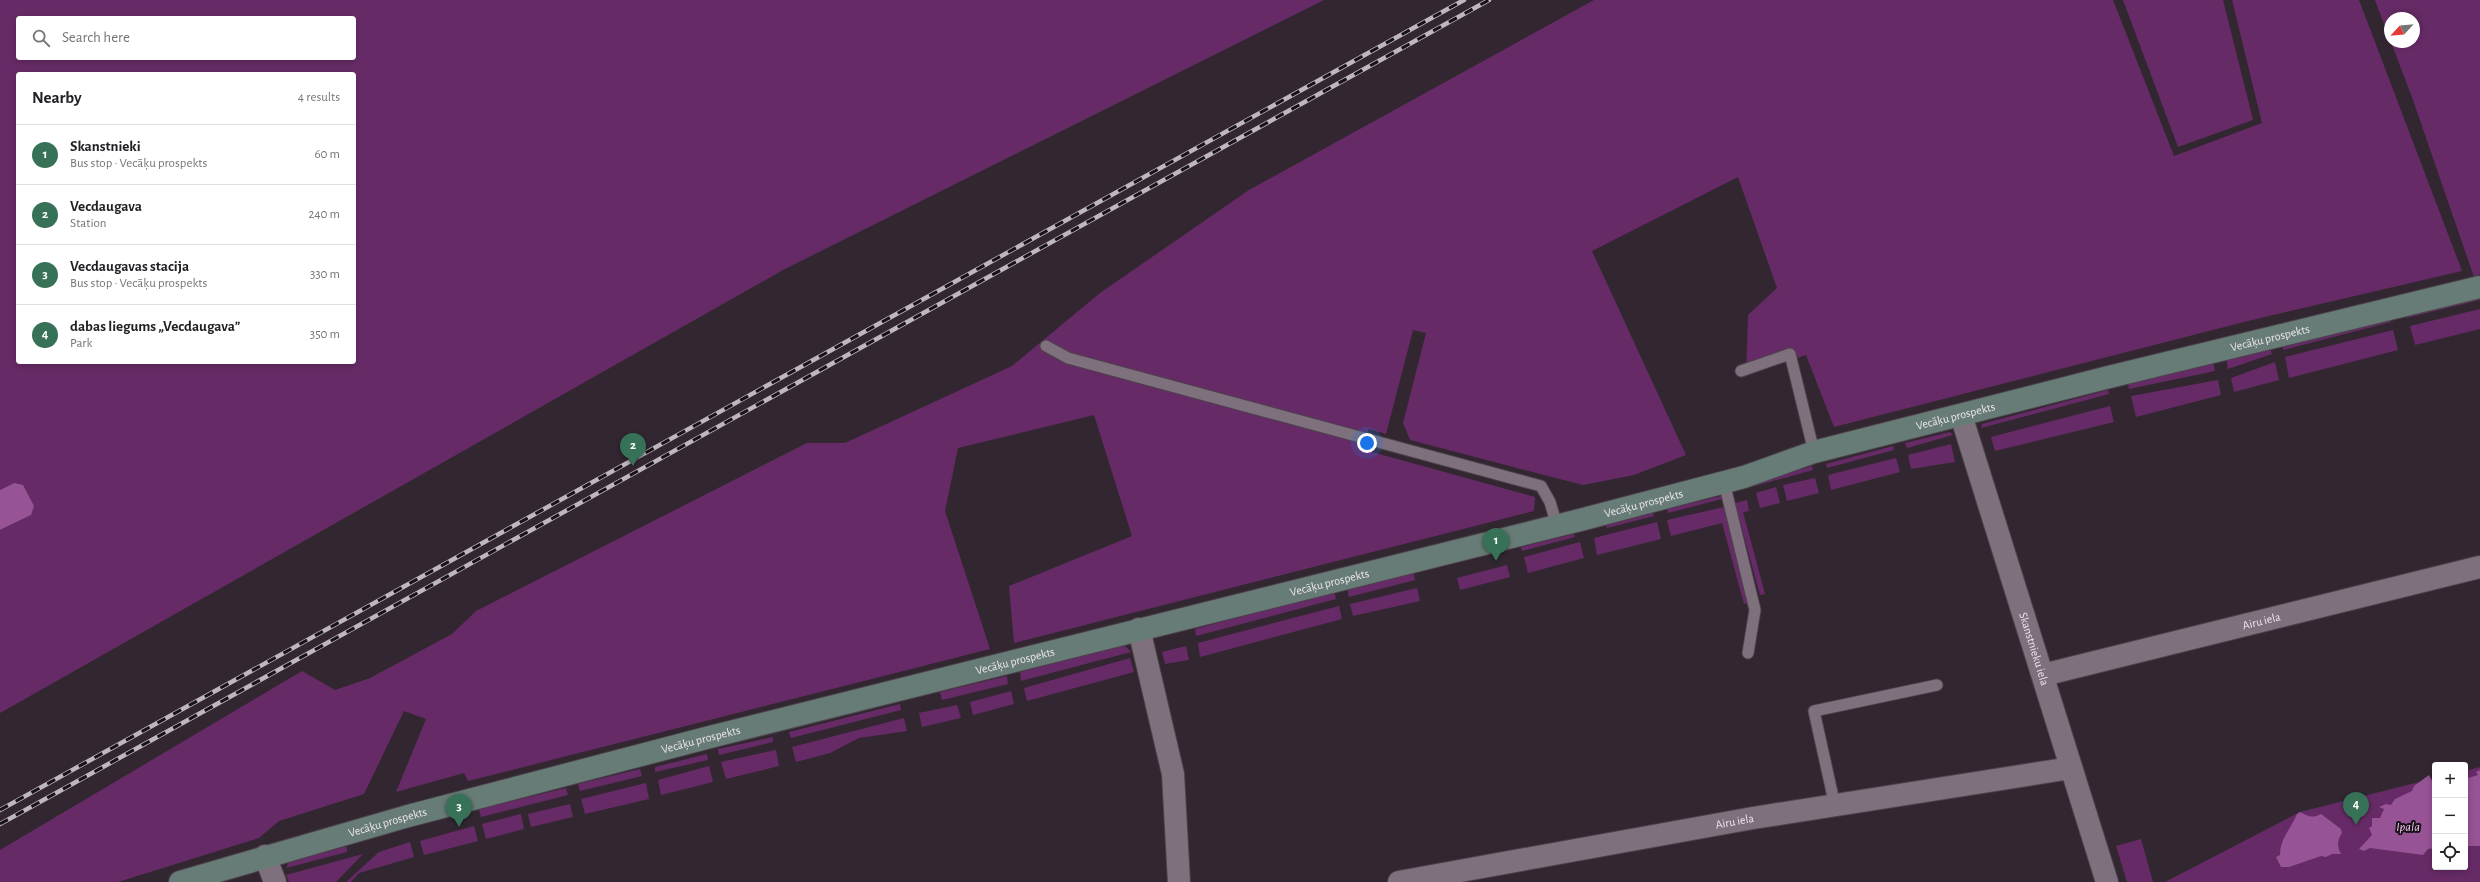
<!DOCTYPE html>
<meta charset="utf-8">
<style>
:root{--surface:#fff;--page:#f6f6f6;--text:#202124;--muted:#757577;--line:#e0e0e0;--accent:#367158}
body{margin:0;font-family:"Alegreya Sans",sans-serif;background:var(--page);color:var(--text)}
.controls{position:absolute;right:12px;bottom:12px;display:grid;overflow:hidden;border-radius:4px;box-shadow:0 2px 6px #0003}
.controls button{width:36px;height:36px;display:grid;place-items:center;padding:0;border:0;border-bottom:1px solid var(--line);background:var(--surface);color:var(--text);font:20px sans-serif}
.compass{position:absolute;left:2384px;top:12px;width:36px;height:36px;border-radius:50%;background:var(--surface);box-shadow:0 2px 6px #0003;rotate:244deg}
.you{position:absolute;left:1367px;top:443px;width:14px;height:14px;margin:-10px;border:3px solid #fff;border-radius:50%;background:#1a73e8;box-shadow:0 0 0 6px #1a73e833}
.badge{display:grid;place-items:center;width:26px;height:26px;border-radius:50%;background:var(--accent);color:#fff;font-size:13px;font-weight:700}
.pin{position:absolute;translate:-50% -33px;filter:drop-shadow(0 1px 2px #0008)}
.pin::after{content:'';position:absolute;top:21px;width:14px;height:12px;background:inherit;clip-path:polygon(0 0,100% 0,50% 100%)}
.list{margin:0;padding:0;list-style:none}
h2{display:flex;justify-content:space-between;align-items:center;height:52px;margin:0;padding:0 16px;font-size:17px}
h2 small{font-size:13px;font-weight:400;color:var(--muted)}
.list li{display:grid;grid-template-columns:26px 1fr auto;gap:12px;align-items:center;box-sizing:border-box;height:60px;padding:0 16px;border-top:1px solid var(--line)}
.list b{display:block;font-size:15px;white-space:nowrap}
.list p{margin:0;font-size:13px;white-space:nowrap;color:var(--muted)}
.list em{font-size:13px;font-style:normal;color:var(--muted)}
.icon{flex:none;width:22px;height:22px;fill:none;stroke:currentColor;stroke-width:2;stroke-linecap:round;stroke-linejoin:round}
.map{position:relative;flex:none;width:2480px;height:882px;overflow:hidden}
.search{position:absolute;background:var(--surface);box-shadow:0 2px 6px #0003;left:16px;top:16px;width:340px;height:44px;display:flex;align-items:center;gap:10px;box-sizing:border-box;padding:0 14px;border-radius:4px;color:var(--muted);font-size:15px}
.panel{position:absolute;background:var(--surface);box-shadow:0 2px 6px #0003;left:16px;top:72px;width:340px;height:292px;border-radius:4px}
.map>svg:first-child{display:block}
.green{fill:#662b66;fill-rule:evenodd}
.water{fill:#965395}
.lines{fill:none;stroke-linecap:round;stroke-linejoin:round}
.service-casing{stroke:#4d434c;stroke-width:13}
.minor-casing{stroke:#4d434c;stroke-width:24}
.secondary-casing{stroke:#4d434c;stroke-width:24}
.service{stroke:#7e717d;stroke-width:11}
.minor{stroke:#7e717d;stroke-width:22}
.secondary{stroke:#677c77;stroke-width:22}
.rail-casing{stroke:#bfb7bf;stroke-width:4.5}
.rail{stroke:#171216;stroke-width:3;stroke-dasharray:9;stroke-linecap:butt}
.labels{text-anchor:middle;stroke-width:4;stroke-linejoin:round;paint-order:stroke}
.street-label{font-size:12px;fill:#ede6ed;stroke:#171216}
.water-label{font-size:13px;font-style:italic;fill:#fbc3f8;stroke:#171216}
</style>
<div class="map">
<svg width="2480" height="882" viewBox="0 0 2480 882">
<rect width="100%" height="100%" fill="#322731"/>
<g class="green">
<path d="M 0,0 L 1324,0 L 783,270 L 0,713 L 0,530 L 31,515 L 14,483 L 0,490 ZM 18,18 L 354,18 L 354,58 L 18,58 ZM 18,74 L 354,74 L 354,362 L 18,362 Z"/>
<path d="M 1594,0 L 2113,0 L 2174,156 L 2262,123 L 2232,0 L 2359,0 L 2462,271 L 2252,320 L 1834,427 L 1806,355 L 1746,375 L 1748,315 L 1777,288 L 1738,177 L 1592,251 L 1686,455 L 1634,475 L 1583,485 L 1410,440 L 1403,423 L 1426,333 L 1413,330 L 1386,434 L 1369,429 L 1361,449 L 1535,497 L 1534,511 L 1014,643 L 1009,586 L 1132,536 L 1094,415 L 958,448 L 945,511 L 990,649 L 468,781 L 464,773 L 396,792 L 426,719 L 404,711 L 364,794 L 279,821 L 259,838 L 118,882 L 0,882 L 0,850 L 302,671 L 335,690 L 370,678 L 452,634 L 476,611 L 807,443 L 845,443 L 1012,366 L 1100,293 L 1249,190 Z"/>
<path d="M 2123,0 L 2223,0 L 2253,120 L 2178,147 Z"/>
<path d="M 2375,0 L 2480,0 L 2480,274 L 2474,277 L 2413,100 L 2391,42 L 2414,42 L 2414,18 L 2390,18 L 2390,40 Z"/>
<path d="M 2480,295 L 2480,300 L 2406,318 L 2405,314 Z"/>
<path d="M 2480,309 L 2480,329 L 2415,345 L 2410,326 Z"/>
<path d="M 2390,318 L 2391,322 L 2283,350 L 2283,345 Z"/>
<path d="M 2393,330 L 2398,350 L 2289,378 L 2285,357 Z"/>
<path d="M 2270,349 L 2272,354 L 2228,369 L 2226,359 Z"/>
<path d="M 2213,362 L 2215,371 L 2129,389 L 2128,384 Z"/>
<path d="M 2275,362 L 2279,380 L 2234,392 L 2231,378 Z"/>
<path d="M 2218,380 L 2221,395 L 2136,417 L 2131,396 Z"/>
<path d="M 2108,390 L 2109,394 L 1981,428 L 1982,424 Z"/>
<path d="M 2110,406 L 2114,422 L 1995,451 L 1991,437 Z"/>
<path d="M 1950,432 L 1953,435 L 1907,448 L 1905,443 Z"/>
<path d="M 1951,444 L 1955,462 L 1911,469 L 1908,455 Z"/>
<path d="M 1893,446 L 1894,450 L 1827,468 L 1826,464 Z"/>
<path d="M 1896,458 L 1900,472 L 1831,490 L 1828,475 Z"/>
<path d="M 1812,466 L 1813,470 L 1755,486 L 1754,483 Z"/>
<path d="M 1815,478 L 1819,493 L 1787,501 L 1783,485 Z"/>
<path d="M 1776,487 L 1780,503 L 1760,508 L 1756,493 Z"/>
<path d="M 1721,496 L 1722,499 L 1668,513 L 1667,509 Z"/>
<path d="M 1747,500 L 1749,511 L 1743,512 L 1765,594 L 1760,595 L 1735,503 Z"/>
<path d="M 1724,507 L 1748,603 L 1744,604 L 1722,523 L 1671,536 L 1667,520 Z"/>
<path d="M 1653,513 L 1654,516 L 1607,528 L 1606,525 Z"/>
<path d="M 1657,522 L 1661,539 L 1597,555 L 1594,538 Z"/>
<path d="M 1574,534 L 1575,537 L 1522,551 L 1521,547 Z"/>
<path d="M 1580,542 L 1584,558 L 1528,573 L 1524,557 Z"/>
<path d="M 1507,565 L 1510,577 L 1460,590 L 1457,578 Z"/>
<path d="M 1413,572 L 1415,580 L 1349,597 L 1347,588 Z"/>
<path d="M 1417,588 L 1420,601 L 1353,616 L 1350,604 Z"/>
<path d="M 1334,591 L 1336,599 L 1196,636 L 1195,629 Z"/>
<path d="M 1339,606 L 1342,619 L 1200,657 L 1198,643 Z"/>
<path d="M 1124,645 L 1131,652 L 1021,681 L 1020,672 Z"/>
<path d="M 1186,646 L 1189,660 L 1165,664 L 1162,652 Z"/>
<path d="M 1130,658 L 1134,672 L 1027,701 L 1024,688 Z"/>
<path d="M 1007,676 L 1008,684 L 942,700 L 940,692 Z"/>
<path d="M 1011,691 L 1014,704 L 973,715 L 970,702 Z"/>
<path d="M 900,704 L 901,710 L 791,738 L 789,732 Z"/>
<path d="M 957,705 L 961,718 L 922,727 L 919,713 Z"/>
<path d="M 904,718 L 907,731 L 859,738 L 830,753 L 796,762 L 792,747 Z"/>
<path d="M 773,737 L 773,742 L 719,755 L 718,749 Z"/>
<path d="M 776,750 L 779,766 L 726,779 L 721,762 Z"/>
<path d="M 707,754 L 708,760 L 655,772 L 655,767 Z"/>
<path d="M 709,766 L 713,782 L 661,795 L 658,780 Z"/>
<path d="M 2480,767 L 2480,882 L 2165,882 L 2300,812 L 2435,778 L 2435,867 L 2465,867 L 2465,771 Z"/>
<path d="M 640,769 L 642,776 L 580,791 L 578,784 Z"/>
<path d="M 646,783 L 649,799 L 585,814 L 581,799 Z"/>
<path d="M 566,788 L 568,795 L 481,817 L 479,809 Z"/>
<path d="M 570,804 L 573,817 L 531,827 L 528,814 Z"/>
<path d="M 521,814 L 524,829 L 486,839 L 482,824 Z"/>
<path d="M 474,826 L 478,841 L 424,855 L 420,841 Z"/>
<path d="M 2141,839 L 2153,882 L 2127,882 L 2116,846 Z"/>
<path d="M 410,842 L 414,857 L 359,873 L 351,882 L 346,882 L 379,852 Z"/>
<path d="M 344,847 L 347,847 L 347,852 L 286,868 L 289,862 Z"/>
<path d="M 363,854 L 336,882 L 289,882 L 286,875 Z"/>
</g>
<g class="water">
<path d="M 14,483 L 23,485 L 34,506 L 31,515 L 0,530 L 0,490 Z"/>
<path d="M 2480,770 L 2480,846 L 2465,846 L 2465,779 L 2478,775 L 2476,772 Z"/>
<path d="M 2429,775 L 2435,788 L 2435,848 L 2428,849 L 2423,855 L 2370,848 L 2364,851 L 2359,849 L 2372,835 L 2369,828 L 2372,826 L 2372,818 L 2380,818 L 2384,809 L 2379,807 L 2386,804 L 2391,805 L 2395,799 L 2412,791 L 2414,786 Z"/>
<path d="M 2300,812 C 2308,816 2311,819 2321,814 L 2341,829 L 2342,833 C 2337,840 2337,846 2341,854 L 2332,854 L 2326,857 L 2321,856 L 2289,867 L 2281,867 L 2276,857 L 2280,855 C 2280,838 2291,829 2297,814 Z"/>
</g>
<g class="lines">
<defs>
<g id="service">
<path d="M 1046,346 L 1068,358 L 1541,486 L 1550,502 L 1557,526"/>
<path d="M 1741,371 L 1790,354 L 1814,452"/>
<path d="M 1724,482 L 1755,610 L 1748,653"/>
<path d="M 1835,806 L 1814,711 L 1937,685"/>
</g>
<g id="minor">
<path id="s1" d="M 1961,415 L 2107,882"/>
<path d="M 1139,629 L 1173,774 L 1179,882"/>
<path id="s2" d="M 2043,675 L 2480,567"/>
<path d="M 265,856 L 275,882"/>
<path id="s3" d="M 1399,882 L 1753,818 L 2071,768"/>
</g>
<g id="secondary">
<path id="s4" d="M 180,882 L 408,816 L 710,737 L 1580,520 L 1744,477 L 1814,452 L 2109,377 L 2480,287"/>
</g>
</defs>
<use href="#service" class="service-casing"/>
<use href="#minor" class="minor-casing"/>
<use href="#secondary" class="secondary-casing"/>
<use href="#service" class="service"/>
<use href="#minor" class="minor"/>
<use href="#secondary" class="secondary"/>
<defs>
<g id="rail">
<path d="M 0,810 L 1464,0"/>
<path d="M 0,824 L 1489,0"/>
</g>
</defs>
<use href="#rail" class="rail-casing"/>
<use href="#rail" class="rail"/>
</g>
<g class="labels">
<g class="street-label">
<text dy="4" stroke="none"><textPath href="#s4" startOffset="2160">Vecāķu prospekts</textPath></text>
<text dy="4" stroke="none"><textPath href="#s4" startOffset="1836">Vecāķu prospekts</textPath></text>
<text dy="4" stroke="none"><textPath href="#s4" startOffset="1512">Vecāķu prospekts</textPath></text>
<text dy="4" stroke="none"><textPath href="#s4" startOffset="1188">Vecāķu prospekts</textPath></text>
<text dy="4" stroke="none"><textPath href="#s2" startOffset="225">Airu iela</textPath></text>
<text dy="4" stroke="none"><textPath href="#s1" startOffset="245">Skanstnieku iela</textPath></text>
<text dy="4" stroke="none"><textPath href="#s4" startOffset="864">Vecāķu prospekts</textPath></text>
<text dy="4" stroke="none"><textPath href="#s4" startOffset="540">Vecāķu prospekts</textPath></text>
<text dy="4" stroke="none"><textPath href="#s3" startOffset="341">Airu iela</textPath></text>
<text dy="4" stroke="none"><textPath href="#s4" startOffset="216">Vecāķu prospekts</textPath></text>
</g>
<g class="water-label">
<text x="2408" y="831">Ipala</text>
</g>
</g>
</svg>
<div class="controls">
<button>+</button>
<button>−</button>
<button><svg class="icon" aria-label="locate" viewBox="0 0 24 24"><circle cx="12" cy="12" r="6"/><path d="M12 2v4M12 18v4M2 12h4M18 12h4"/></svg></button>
</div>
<svg class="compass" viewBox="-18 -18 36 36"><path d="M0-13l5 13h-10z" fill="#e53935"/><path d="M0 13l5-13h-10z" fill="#757577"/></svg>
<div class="you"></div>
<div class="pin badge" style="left:1496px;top:561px">1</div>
<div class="pin badge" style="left:633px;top:466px">2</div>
<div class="pin badge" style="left:459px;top:827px">3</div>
<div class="pin badge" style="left:2356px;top:825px">4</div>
<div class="search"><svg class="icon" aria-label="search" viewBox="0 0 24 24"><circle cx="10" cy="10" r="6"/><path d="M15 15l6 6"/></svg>Search here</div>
<section class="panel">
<h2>Nearby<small>4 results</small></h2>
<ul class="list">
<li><span class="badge">1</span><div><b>Skanstnieki</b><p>Bus stop · Vecāķu prospekts</p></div><em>60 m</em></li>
<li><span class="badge">2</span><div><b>Vecdaugava</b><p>Station</p></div><em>240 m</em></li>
<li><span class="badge">3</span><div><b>Vecdaugavas stacija</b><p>Bus stop · Vecāķu prospekts</p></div><em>330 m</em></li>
<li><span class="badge">4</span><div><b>dabas liegums „Vecdaugava”</b><p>Park</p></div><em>350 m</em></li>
</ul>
</section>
</div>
